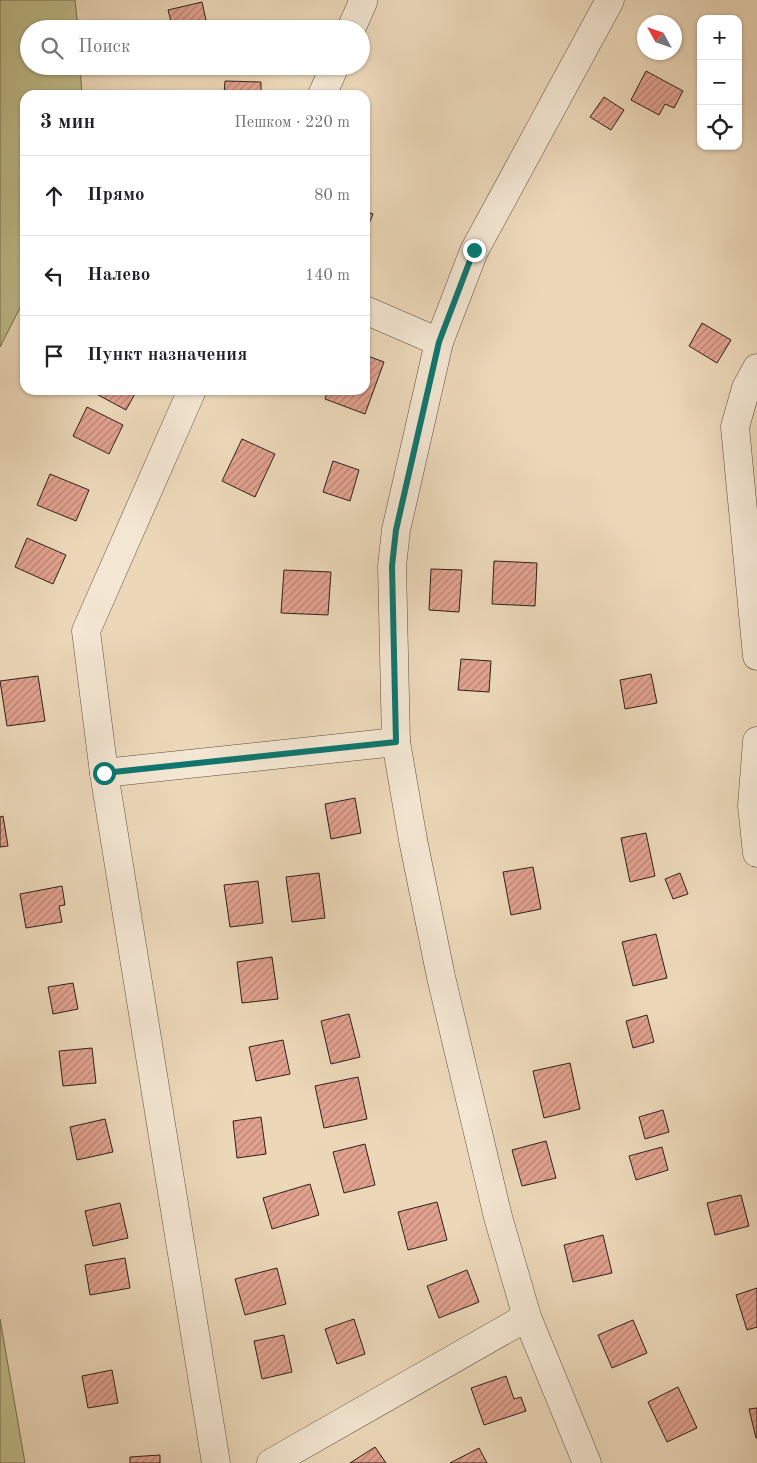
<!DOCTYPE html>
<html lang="ru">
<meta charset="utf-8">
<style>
:root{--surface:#fff;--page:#f6f6f6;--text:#202124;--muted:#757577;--line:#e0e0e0}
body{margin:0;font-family:"Old Standard TT",serif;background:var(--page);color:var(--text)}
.controls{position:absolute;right:15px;top:15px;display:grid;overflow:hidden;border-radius:10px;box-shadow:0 1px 4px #0004}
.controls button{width:45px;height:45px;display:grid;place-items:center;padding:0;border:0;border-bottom:1px solid var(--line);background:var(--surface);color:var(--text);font:25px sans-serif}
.compass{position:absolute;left:637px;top:15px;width:45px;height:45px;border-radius:50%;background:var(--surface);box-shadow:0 1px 4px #0004;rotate:310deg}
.stop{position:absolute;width:15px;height:15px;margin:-11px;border:4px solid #0f766e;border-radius:50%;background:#fff}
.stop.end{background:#0f766e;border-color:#fff;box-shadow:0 1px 5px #0008}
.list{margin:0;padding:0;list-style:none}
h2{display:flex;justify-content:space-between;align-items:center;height:65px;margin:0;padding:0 20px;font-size:21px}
h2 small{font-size:16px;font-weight:400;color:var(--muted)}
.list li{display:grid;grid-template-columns:32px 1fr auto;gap:15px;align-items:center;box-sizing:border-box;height:80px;padding:0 20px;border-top:1px solid var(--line)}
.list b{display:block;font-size:19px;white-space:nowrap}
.list em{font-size:16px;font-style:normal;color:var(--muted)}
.icon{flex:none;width:28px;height:28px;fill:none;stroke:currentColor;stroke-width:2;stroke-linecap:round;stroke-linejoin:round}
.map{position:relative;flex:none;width:757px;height:1463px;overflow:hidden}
.search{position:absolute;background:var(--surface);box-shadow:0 1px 4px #0004;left:20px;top:20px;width:350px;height:55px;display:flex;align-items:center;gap:12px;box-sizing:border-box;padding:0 18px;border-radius:28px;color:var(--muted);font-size:19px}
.panel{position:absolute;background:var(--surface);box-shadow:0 1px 4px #0004;left:20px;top:90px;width:350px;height:305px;border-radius:15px}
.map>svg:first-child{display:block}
.green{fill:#bebc8a;stroke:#766e51}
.building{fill:url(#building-hatch);stroke:#2d2118}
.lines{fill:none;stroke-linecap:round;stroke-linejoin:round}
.minor-casing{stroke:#5d4f40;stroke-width:29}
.minor{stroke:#f3e6d2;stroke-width:28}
.route{stroke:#0f766e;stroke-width:6}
</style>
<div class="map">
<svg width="757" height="1463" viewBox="0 0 757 1463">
<defs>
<pattern id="building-hatch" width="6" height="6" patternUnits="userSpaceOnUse" patternTransform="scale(1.25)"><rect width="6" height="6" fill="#e2a28f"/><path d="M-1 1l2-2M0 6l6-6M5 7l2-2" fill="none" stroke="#b88474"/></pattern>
</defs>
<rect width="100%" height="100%" fill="#ecd8b9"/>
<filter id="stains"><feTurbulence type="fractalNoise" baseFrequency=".004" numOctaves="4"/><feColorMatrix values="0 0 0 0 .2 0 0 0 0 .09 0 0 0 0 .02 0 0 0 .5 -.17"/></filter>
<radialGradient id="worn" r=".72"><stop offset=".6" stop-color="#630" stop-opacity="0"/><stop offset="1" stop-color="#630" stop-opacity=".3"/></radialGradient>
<g class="green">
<path d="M 0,0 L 75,0 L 78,29 L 29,29 L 29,66 L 80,66 L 82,95 L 25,95 L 25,298 L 0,347 Z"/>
<path d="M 0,1319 L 25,1463 L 0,1463 Z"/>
</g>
<g class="building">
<path d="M 202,2 L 208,29 L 173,29 L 168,10 Z"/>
<path d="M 646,71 L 683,91 L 674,108 L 665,104 L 659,115 L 631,100 Z"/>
<path d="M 225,81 L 261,82 L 261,95 L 224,95 Z"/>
<path d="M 604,97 L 624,110 L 611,130 L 590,117 Z"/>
<path d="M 365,211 L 373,214 L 366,231 L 365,231 Z"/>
<path d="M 702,323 L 731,340 L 717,363 L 689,346 Z"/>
<path d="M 365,355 L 384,362 L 365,414 L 325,399 L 328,390 L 365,390 Z"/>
<path d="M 89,390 L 137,390 L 126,410 Z"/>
<path d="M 87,407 L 123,425 L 109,454 L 73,436 Z"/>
<path d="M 242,439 L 275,454 L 255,497 L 222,481 Z"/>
<path d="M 333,461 L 359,470 L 350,501 L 323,492 Z"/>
<path d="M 50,474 L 89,490 L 76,521 L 37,505 Z"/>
<path d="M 27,538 L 66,555 L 53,584 L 15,567 Z"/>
<path d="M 494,561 L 537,563 L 535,606 L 492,604 Z"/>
<path d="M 431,569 L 462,570 L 459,612 L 429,610 Z"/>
<path d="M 284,570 L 331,572 L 328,615 L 281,613 Z"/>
<path d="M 461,659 L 491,661 L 489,692 L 458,690 Z"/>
<path d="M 651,674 L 657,703 L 625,709 L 620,680 Z"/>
<path d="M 38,676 L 45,721 L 7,726 L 0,681 Z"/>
<path d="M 355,798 L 361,833 L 331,839 L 325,804 Z"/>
<path d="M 3,816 L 8,846 L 0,847 L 0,817 Z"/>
<path d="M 646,833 L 655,876 L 630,882 L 621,838 Z"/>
<path d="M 533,867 L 541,909 L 511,915 L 503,872 Z"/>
<path d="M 319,873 L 325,918 L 292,922 L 286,877 Z"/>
<path d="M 680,873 L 688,894 L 673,899 L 665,879 Z"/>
<path d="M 258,881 L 263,923 L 230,927 L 224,885 Z"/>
<path d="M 62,886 L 65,905 L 59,906 L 62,922 L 26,928 L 20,894 Z"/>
<path d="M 656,934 L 667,978 L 633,986 L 622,942 Z"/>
<path d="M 272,957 L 278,999 L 242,1003 L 237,962 Z"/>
<path d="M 73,983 L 78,1009 L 53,1014 L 48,987 Z"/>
<path d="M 349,1014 L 360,1057 L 331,1064 L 321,1021 Z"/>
<path d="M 647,1015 L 654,1042 L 633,1048 L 626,1021 Z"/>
<path d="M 283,1040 L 290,1074 L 256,1081 L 249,1047 Z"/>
<path d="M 92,1048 L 96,1083 L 63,1086 L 59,1051 Z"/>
<path d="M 570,1063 L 580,1109 L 544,1118 L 533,1071 Z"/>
<path d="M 358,1077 L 367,1119 L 324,1128 L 315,1086 Z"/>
<path d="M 663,1110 L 669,1132 L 645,1139 L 639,1117 Z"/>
<path d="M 261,1117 L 266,1154 L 237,1158 L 233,1121 Z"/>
<path d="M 105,1119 L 113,1152 L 77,1160 L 70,1127 Z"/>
<path d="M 546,1141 L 556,1178 L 522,1186 L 512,1150 Z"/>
<path d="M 365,1144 L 375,1185 L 344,1193 L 333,1152 Z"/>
<path d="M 662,1147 L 668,1170 L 636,1180 L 629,1156 Z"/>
<path d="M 310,1184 L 319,1215 L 272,1229 L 263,1198 Z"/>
<path d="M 741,1195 L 749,1226 L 715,1235 L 707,1203 Z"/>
<path d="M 437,1202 L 447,1240 L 408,1250 L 398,1212 Z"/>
<path d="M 120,1203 L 128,1238 L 93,1246 L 85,1211 Z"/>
<path d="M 603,1235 L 612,1273 L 573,1282 L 564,1245 Z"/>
<path d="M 125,1258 L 130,1288 L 90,1295 L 85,1265 Z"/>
<path d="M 277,1268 L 286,1304 L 245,1315 L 235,1279 Z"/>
<path d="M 467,1270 L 479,1302 L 439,1318 L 427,1286 Z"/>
<path d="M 757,1288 L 757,1327 L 747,1330 L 736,1295 Z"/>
<path d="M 354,1319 L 365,1354 L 337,1364 L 325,1329 Z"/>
<path d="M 633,1320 L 647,1353 L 612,1368 L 598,1335 Z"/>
<path d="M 284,1335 L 292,1372 L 262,1379 L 254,1341 Z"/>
<path d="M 112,1370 L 118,1403 L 88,1408 L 82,1376 Z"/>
<path d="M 506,1376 L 514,1399 L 521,1397 L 526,1411 L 484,1425 L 471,1388 Z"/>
<path d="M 678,1387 L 697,1428 L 667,1442 L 648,1402 Z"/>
<path d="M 757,1408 L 757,1438 L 756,1438 L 749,1409 Z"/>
<path d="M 375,1447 L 386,1463 L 350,1463 Z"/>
<path d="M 479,1448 L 487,1463 L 450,1463 Z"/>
<path d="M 160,1455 L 160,1463 L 130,1463 L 130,1457 Z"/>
</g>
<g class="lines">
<defs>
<g id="minor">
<path d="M 351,29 L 363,2 L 362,0"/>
<path d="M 322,95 L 335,66"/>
<path d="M 365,310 L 439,342"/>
<path d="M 757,368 L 746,388 L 735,427 L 757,656"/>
<path d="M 192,390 L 86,631 L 104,773 L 216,1463"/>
<path d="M 757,741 L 752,806 L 757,853"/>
<path d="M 104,773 L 396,742"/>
<path d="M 271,1463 L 527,1317"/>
<path d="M 587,1463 L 527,1317 L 498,1217 L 441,977 L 413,840 L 396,742 L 392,566 L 396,530 L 439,342 L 474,251 L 610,0"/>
</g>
</defs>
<use href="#minor" class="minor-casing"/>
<use href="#minor" class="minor"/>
</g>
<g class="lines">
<path class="route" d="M 104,773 L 396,742 L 392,566 L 396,530 L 439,342 L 474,250"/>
</g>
<rect width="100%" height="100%" filter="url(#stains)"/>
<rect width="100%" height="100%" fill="url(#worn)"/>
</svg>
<div class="controls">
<button>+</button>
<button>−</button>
<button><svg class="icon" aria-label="locate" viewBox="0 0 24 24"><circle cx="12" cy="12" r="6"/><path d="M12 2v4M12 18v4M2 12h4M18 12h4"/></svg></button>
</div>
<svg class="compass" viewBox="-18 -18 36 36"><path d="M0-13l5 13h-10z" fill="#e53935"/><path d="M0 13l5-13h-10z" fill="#757577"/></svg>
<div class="stop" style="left:104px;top:773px"></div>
<div class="stop end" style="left:474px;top:250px"></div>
<div class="search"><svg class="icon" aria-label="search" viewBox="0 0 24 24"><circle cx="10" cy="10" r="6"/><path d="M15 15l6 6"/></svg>Поиск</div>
<section class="panel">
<h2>3 мин<small>Пешком · 220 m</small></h2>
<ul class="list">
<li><svg class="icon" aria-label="ahead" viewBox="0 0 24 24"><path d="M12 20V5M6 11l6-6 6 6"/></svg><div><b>Прямо</b></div><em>80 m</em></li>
<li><svg class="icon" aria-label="left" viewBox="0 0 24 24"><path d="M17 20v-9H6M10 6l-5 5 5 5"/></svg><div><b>Налево</b></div><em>140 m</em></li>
<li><svg class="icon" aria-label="arrive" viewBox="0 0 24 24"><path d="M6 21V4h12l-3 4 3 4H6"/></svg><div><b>Пункт назначения</b></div></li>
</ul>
</section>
</div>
